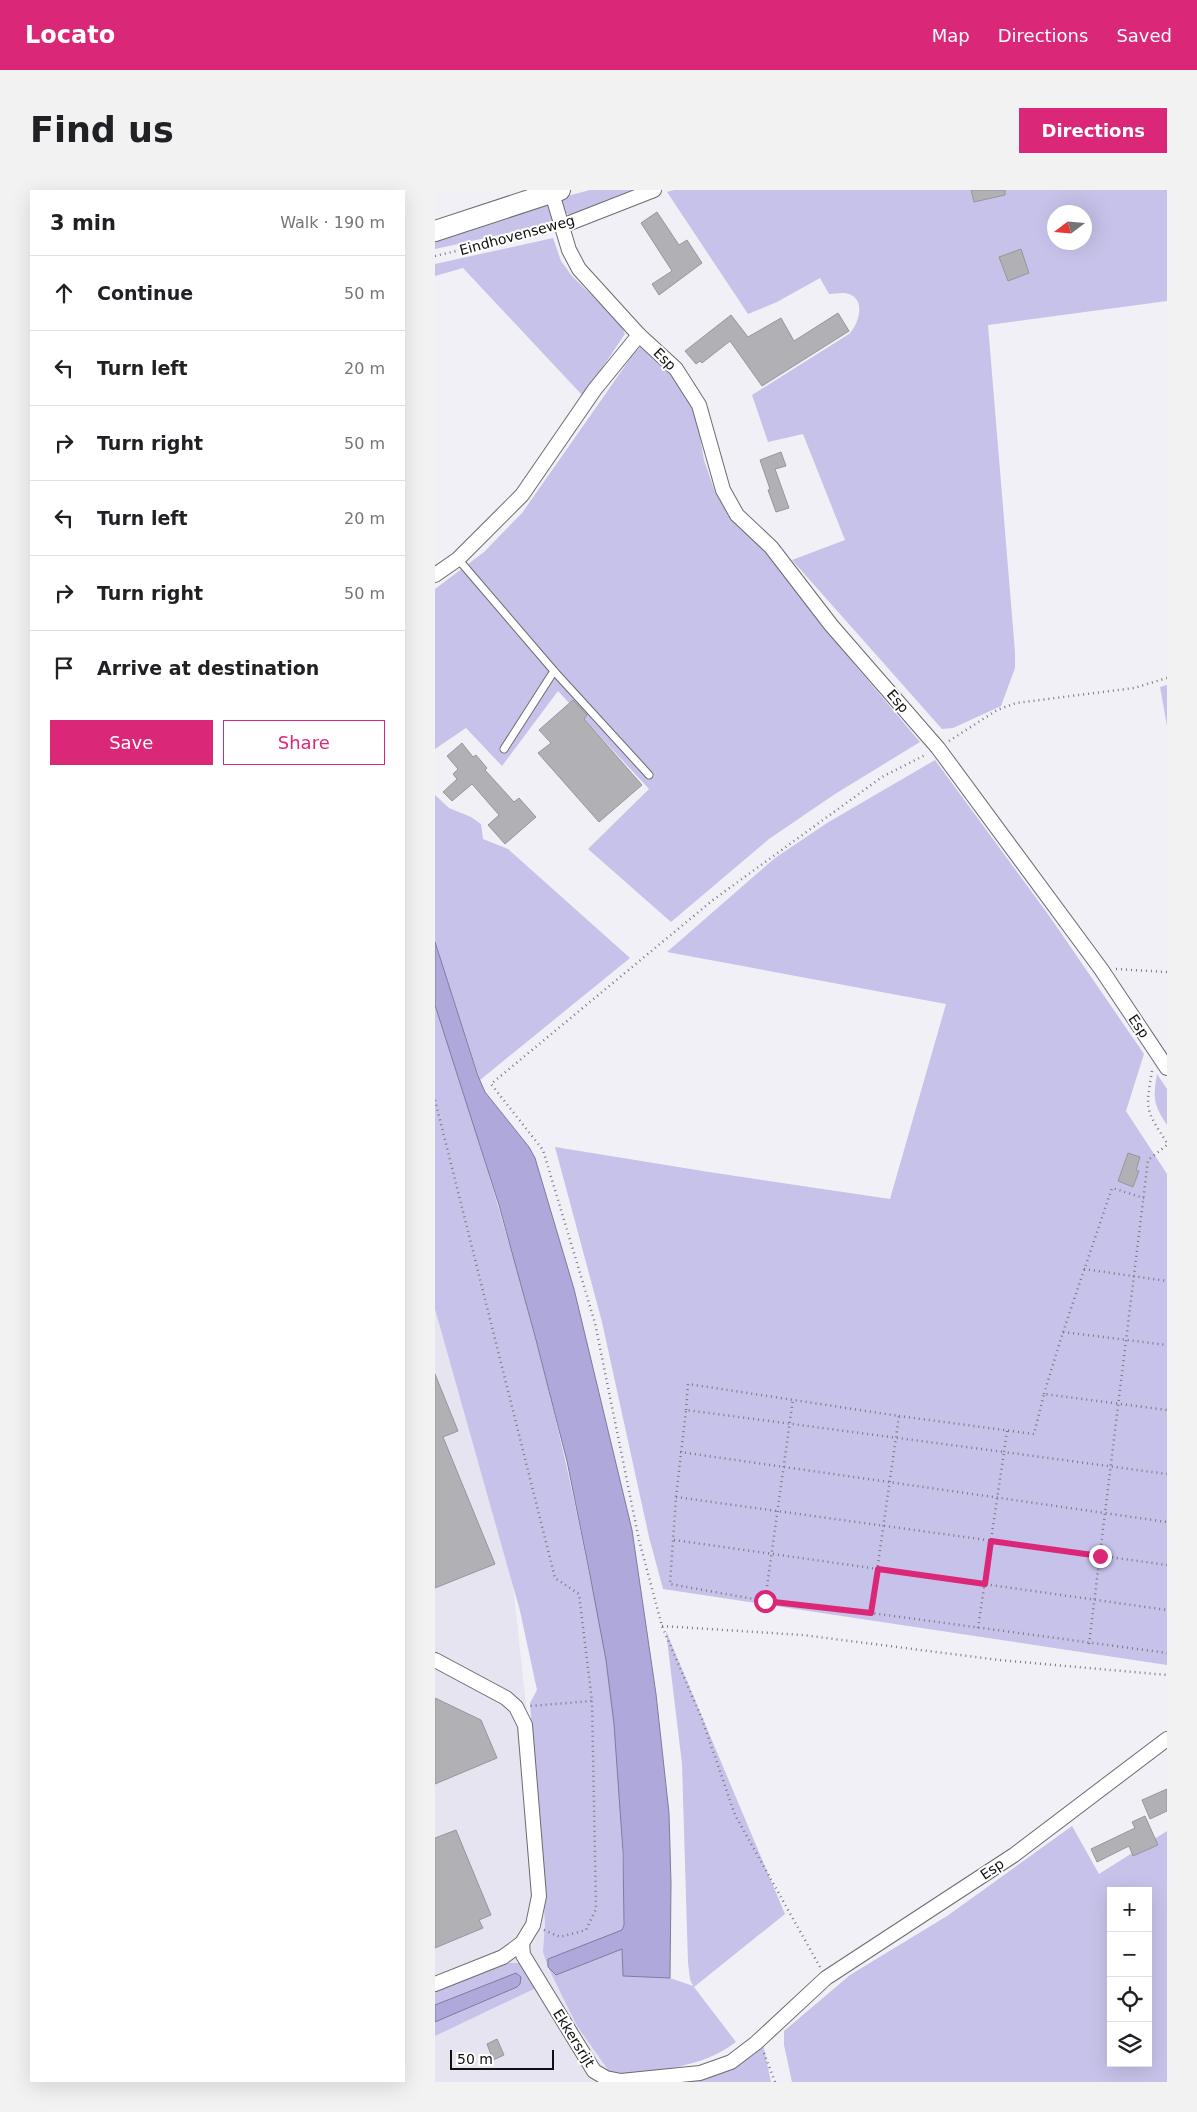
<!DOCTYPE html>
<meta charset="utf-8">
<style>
:root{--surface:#fff;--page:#f2f2f2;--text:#202124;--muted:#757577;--line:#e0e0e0;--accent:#db2777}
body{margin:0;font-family:"DejaVu Sans",sans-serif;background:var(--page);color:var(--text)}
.controls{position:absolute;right:15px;bottom:15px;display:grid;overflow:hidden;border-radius:0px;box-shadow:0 5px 20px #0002}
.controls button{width:45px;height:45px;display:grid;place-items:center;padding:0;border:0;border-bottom:1px solid var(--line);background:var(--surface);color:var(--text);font:25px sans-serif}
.compass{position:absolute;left:612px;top:15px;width:45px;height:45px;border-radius:50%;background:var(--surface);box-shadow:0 5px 20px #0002;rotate:254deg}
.scale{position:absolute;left:15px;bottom:12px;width:104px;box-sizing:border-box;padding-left:5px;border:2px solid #0f0f11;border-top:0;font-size:14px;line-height:18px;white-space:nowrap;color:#0f0f11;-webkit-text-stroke:4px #fff;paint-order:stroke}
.stop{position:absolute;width:15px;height:15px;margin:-11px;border:4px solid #db2777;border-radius:50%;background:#fff}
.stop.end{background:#db2777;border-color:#fff;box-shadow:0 1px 5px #0008}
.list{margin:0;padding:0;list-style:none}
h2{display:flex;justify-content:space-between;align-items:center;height:65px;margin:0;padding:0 20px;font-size:21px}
h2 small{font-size:16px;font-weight:400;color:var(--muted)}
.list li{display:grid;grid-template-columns:32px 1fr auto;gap:15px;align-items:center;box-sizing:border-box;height:75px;padding:0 20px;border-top:1px solid var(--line)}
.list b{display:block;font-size:19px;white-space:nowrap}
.list em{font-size:16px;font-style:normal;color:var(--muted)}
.actions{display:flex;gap:10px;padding:15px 20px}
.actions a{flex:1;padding:11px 0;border:1px solid var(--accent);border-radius:0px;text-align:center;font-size:18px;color:var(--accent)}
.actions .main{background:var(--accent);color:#fff}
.icon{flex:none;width:28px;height:28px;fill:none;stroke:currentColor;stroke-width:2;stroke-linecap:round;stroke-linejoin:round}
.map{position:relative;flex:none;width:732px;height:1892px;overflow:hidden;border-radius:0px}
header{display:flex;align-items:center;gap:30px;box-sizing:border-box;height:70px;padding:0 25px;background:var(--accent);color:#fff}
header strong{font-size:24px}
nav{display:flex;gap:28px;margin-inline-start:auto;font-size:18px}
.intro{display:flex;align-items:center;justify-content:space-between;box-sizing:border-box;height:120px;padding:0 30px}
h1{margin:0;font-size:35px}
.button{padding:12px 22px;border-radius:0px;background:var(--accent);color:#fff;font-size:18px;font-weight:700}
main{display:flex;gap:30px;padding:0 30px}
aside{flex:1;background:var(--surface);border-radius:0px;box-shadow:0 5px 20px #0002}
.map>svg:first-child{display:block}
.built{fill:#e6e4f1}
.green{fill:#c7c2e9;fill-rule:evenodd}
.water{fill:#afa8da;stroke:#7f7a9e}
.building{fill:#b0b0b5;stroke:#97969b}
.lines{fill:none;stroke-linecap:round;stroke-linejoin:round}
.service-casing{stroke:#6b6b70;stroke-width:9}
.minor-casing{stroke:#6b6b70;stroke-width:16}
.secondary-casing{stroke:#6b6b70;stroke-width:22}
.path{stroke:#7a797d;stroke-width:2.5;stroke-dasharray:1 4;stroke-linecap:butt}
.service{stroke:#fff;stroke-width:7}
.minor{stroke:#fff;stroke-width:14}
.secondary{stroke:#fff;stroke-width:20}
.route{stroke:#db2777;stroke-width:6}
.labels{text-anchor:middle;stroke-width:4;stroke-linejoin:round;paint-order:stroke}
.street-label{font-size:14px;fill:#0f0f11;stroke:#fff}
</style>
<header>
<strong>Locato</strong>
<nav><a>Map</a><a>Directions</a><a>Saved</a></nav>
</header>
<div class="intro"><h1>Find us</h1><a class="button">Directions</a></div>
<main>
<aside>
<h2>3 min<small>Walk · 190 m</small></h2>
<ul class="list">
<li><svg class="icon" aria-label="ahead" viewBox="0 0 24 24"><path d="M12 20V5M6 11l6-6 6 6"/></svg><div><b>Continue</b></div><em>50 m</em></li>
<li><svg class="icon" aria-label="left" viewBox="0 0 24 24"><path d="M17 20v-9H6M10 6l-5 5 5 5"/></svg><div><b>Turn left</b></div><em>20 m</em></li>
<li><svg class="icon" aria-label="right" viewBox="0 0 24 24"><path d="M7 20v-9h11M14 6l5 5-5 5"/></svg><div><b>Turn right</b></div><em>50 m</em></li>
<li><svg class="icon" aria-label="left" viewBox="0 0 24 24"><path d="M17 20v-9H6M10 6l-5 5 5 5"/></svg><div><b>Turn left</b></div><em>20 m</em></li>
<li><svg class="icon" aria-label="right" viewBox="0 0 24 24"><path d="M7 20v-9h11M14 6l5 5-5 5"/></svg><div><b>Turn right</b></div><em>50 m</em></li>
<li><svg class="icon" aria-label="arrive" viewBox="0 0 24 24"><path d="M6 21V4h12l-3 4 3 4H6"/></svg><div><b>Arrive at destination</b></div></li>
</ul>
<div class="actions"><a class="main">Save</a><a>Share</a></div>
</aside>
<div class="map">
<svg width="732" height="1892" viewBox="0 0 732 1892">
<rect width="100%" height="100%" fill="#f1f0f6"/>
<path class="built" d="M 0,1068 L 74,1358 L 118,1764 L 179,1892 L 0,1892 Z"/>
<g class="green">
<path d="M 155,0 L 199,0 L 136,26 L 129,22 L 125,8 Z"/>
<path d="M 239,0 L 732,0 L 732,111 L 553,135 L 580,462 L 580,478 L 566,516 L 518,538 L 507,539 L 357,370 L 410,350 L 368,244 L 333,252 L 317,205 L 414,144 C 424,134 431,110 414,104 C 408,102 400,104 394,104 L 385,88 L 342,112 L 313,124 L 232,2 ZM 620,22 L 650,22 L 650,52 L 620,52 Z"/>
<path d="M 114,11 L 119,29 L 113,34 L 0,59 L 0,50 Z"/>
<path d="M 118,48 L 126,71 L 137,86 L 186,134 L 190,144 L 148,206 L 28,78 L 0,86 L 0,74 Z"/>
<path d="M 205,157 L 241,190 L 261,223 L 269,270 L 280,302 L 296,329 L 338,368 L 420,475 L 485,552 L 400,604 L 334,649 L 236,732 L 153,659 L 214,599 L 123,501 L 67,576 L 31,538 L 0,559 L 0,399 L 49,362 L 87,323 L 197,166 Z"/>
<path d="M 732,495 L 732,536 L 725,497 Z"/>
<path d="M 500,570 L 615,727 L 709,864 L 691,921 L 732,984 L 732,1475 L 228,1399 L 214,1347 L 167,1132 L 120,957 L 274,982 L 455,1009 L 511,814 L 232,762 L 340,668 L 392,633 Z"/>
<path d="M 0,605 L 14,618 L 36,627 L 46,634 L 48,649 L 73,659 L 195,768 L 45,890 L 0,752 Z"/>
<path d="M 0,815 C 58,992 112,1171 148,1354 C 156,1393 165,1431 171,1470 C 184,1558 188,1647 189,1735 L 187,1740 L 121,1785 L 187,1759 L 188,1786 L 235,1788 L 258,1796 L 255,1789 L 253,1773 L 247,1574 L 231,1441 L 350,1724 L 259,1797 L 301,1852 C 267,1878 224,1880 182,1885 L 176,1884 L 142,1836 L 113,1777 L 108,1762 L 110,1733 L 95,1513 L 102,1500 L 85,1421 L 0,1119 Z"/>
<path d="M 722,884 L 732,899 L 732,935 C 718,914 718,908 722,884 Z"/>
<path d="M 637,1636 L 664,1684 L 732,1641 L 732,1892 L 357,1892 L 349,1855 L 349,1841 L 415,1785 L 512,1726 ZM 676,1701 L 713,1701 L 713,1873 L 676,1873 Z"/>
<path d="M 74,1773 L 87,1773 L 101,1798 L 0,1846 L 0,1832 L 82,1797 L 81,1783 L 0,1815 L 0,1802 Z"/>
<path d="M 328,1854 L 336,1892 L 241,1892 Z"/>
</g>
<g class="water">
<path d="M 0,752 L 43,886 L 50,902 L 94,957 L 100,968 L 139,1099 L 197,1340 L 221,1504 L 234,1623 L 236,1694 L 235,1788 L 188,1786 L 187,1759 L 121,1785 L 113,1777 L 113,1769 L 187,1740 L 189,1735 L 188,1662 L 179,1534 L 171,1470 L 155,1385 L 132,1271 L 100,1146 L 64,1015 L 0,815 Z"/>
<path d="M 81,1783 L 86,1787 L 85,1794 L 82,1797 L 0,1832 L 0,1815 Z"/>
</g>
<g class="building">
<path d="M 536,0 L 570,0 L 570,5 L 539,12 Z"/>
<path d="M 222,22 L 244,55 L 252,50 L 267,73 L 224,105 L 217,94 L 237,81 L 206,33 Z"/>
<path d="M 586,59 L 594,83 L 573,91 L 564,67 Z"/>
<path d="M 403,123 L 414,141 L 327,196 L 295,151 L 267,173 L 265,171 L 261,174 L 250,161 L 296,125 L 313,147 L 346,128 L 359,151 Z"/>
<path d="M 346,262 L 351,276 L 340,279 L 354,318 L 341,322 L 333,300 L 335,299 L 325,270 Z"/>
<path d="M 138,510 L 152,525 L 149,529 L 207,595 L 164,632 L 103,563 L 116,553 L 104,540 Z"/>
<path d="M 27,553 L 38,567 L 41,565 L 52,578 L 50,580 L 79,612 L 84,608 L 101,627 L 70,654 L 53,635 L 64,625 L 37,594 L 17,611 L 8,602 L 22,589 L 18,584 L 23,579 L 12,566 Z"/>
<path d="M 693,963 L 705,967 L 701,980 L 704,981 L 698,997 L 683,991 Z"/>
<path d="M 0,1184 L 23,1241 L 8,1247 L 60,1374 L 0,1398 Z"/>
<path d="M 0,1508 L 46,1530 L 62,1568 L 0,1594 Z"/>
<path d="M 732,1599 L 732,1621 L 715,1629 L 707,1610 Z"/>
<path d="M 710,1626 L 723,1655 L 698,1666 L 694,1656 L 662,1672 L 656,1659 L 700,1638 L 697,1632 Z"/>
<path d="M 21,1640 L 56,1725 L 44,1730 L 48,1738 L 0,1758 L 0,1648 Z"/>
<path d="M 62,1849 L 69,1865 L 58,1870 L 52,1854 Z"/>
</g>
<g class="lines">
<defs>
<g id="service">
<path d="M 23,369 L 119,481 L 214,585"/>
<path d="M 69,559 L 119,481"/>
</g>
<g id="minor">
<path d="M 116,0 L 134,60 L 144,79 L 204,145 L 241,179 L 264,215 L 288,300 L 302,325 L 336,357 L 396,435 L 503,558 L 666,779 L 732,878"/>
<path d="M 127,36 L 219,0"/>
<path d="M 0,385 L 23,369 L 87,305 L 160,199 L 204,145"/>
<path d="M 0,1470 L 71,1508 L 81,1517 L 90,1535 L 104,1706 L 98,1735 L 87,1753 L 68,1767 L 0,1794"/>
<path d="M 87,1753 L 88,1765 L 159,1881 L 171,1888 L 186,1891 L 265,1883 L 296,1872 L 321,1853 L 391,1788 L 579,1665 L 732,1549"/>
</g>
<path id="secondary" d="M 0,41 L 125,0"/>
</defs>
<use href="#service" class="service-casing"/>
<use href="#minor" class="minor-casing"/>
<use href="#secondary" class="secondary-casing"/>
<g class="path">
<path d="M 0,66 L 115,39"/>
<path d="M 514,551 L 562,520 L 581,513 L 699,498 L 732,488"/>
<path d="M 681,779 L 732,782"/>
<path d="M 717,881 C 710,921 711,920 732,953"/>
<path d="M 0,910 L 120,1388 L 144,1404 L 157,1511 L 95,1516"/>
<path d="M 649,1079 L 732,1091"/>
<path d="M 628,1142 L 677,998 L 709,1008"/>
<path d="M 609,1204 L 628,1142 L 732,1155"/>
<path d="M 251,1220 L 253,1194 L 464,1226 L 436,1423"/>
<path d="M 464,1226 L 599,1244 L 609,1204 L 732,1220"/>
<path d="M 572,1241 L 569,1262 L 732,1284"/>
<path d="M 245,1262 L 732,1332"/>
<path d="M 241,1307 L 732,1375"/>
<path d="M 239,1350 L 732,1420"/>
<path d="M 330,1411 L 358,1209"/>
<path d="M 227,1436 L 368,1445 L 564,1470 L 732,1485"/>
<path d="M 543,1438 L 569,1262 L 251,1220 L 241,1307 L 235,1394 L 330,1411 L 436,1423 L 732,1463"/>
<path d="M 654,1454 L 713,970 L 732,955"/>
<path d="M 109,1740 L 125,1747 L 151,1740 L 161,1719 L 157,1511"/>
<path d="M 385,1777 L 300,1625 L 267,1529 L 227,1436 L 204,1350 L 160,1133 L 108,960 L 56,894 L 278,710 L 447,587 L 492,564"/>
<path d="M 329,1863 L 340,1892"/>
</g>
<use href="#service" class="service"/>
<use href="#minor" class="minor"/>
<use href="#secondary" class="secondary"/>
</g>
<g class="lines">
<path class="route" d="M 330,1411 L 436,1423 L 443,1379 L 550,1394 L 556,1351 L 665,1366"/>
</g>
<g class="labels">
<g class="street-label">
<text transform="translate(82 45) rotate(-15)" y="5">Eindhovenseweg</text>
<text transform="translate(230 169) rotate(45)" y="5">Esp</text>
<text transform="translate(463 511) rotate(49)" y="5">Esp</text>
<text transform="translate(704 836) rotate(56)" y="5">Esp</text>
<text transform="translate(557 1679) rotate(-34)" y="5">Esp</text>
<text transform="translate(139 1848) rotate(58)" y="5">Ekkersrijt</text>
</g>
</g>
</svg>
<div class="controls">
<button>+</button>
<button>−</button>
<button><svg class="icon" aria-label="locate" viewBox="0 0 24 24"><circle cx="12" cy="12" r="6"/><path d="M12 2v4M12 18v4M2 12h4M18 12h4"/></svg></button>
<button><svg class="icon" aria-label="layers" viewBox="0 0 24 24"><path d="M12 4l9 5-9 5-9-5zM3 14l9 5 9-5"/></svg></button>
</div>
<svg class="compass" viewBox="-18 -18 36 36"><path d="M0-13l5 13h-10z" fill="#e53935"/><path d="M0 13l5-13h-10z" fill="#757577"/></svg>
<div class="scale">50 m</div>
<div class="stop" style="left:330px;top:1411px"></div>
<div class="stop end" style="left:665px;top:1366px"></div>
</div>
</main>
